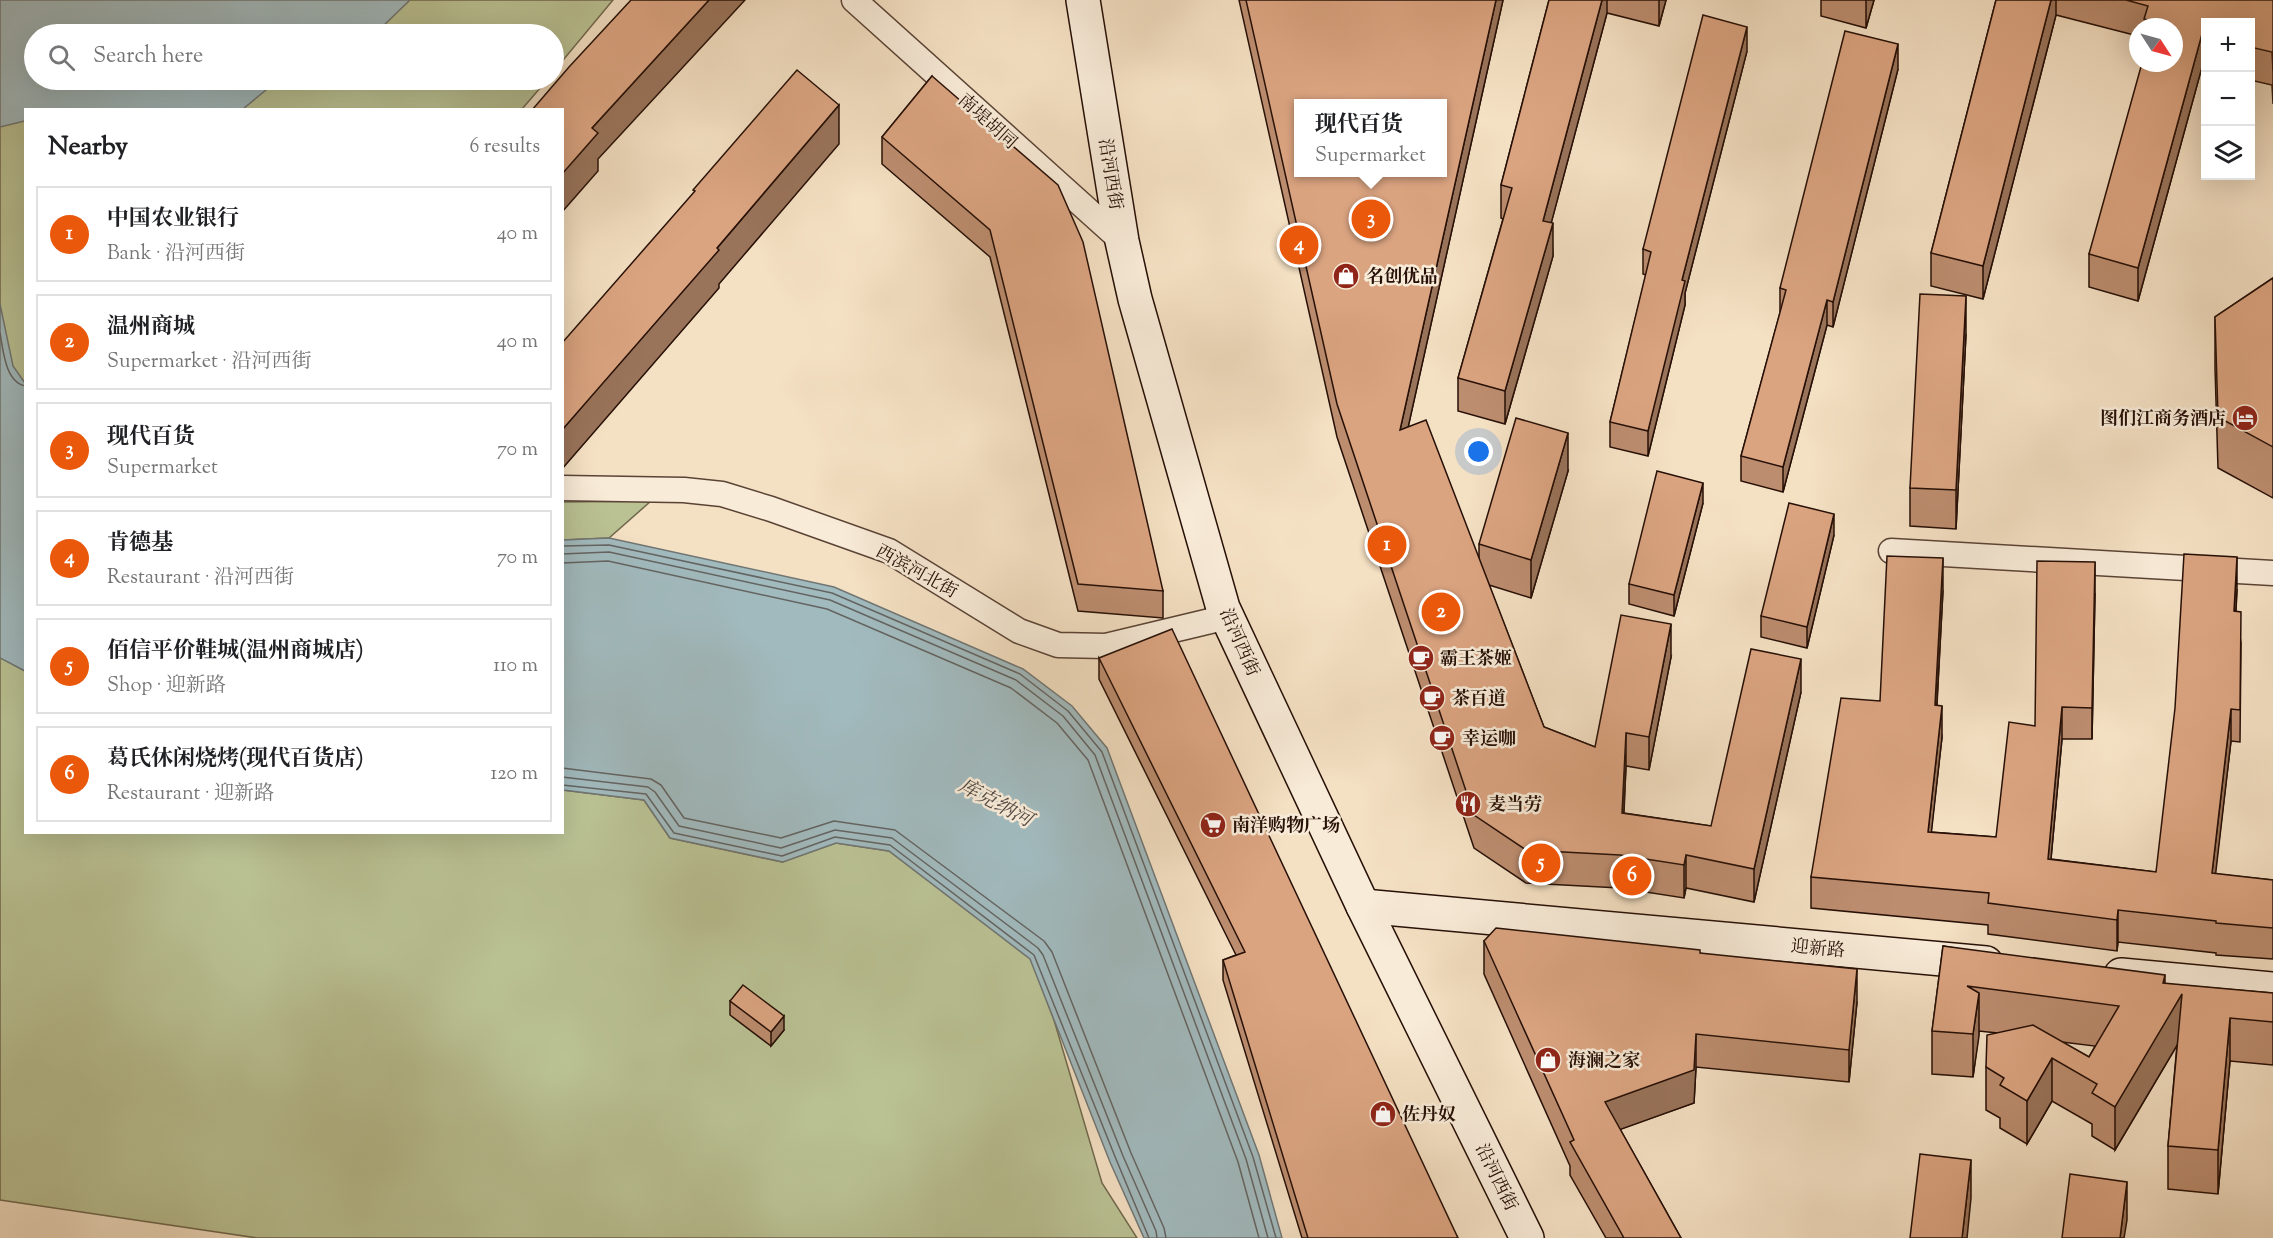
<!DOCTYPE html>
<meta charset="utf-8">
<style>
:root{--surface:#fff;--page:#f6f6f6;--text:#202124;--muted:#757577;--line:#e0e0e0;--accent:#ea580c}
body{margin:0;font-family:"Sorts Mill Goudy","Noto Serif SC",serif;background:var(--page);color:var(--text)}
.controls{position:absolute;right:18px;top:18px;display:grid;overflow:hidden;border-radius:0px;box-shadow:0 6px 24px #0002}
.controls button{width:54px;height:54px;display:grid;place-items:center;padding:0;border:0;border-bottom:2px solid var(--line);background:var(--surface);color:var(--text);font:30px sans-serif}
.compass{position:absolute;left:2129px;top:18px;width:54px;height:54px;border-radius:50%;background:var(--surface);box-shadow:0 6px 24px #0002;rotate:126deg}
.you{position:absolute;left:1479px;top:452px;width:21px;height:21px;margin:-15px;border:4px solid #fff;border-radius:50%;background:#1a73e8;box-shadow:0 0 0 9px #1a73e833}
.badge{display:grid;place-items:center;width:39px;height:39px;border-radius:50%;background:var(--accent);color:#fff;font-size:20px;font-weight:700}
.pin{position:absolute;translate:-50% -50%;border:3px solid #fff;box-shadow:0 2px 6px #0006}
.popup{position:absolute;left:1294px;top:99px;width:153px;height:78px;box-sizing:border-box;display:grid;place-content:center;border-radius:0px;background:var(--surface);filter:drop-shadow(0 2px 4px #0005);font-size:20px;white-space:nowrap;color:var(--muted)}
.popup b{font-size:22px;color:var(--text)}
.popup::after{content:'';position:absolute;left:50%;top:100%;margin-left:-12px;border:12px solid transparent;border-top-color:var(--surface)}
.list{margin:0;padding:0;list-style:none}
h2{display:flex;justify-content:space-between;align-items:center;height:78px;margin:0;padding:0 24px;font-size:26px}
h2 small{font-size:20px;font-weight:400;color:var(--muted)}
.list li{display:grid;grid-template-columns:39px 1fr auto;gap:18px;align-items:center;box-sizing:border-box;height:96px;margin:0 12px 12px;padding:0 12px;border:2px solid var(--line);border-radius:0px}
.list b{display:block;font-size:22px;white-space:nowrap}
.list p{margin:0;font-size:20px;white-space:nowrap;color:var(--muted)}
.list em{font-size:20px;font-style:normal;color:var(--muted)}
.icon{flex:none;width:33px;height:33px;fill:none;stroke:currentColor;stroke-width:2;stroke-linecap:round;stroke-linejoin:round}
.map{position:relative;flex:none;width:2273px;height:1238px;overflow:hidden}
.search{position:absolute;background:var(--surface);box-shadow:0 6px 24px #0002;left:24px;top:24px;width:540px;height:66px;display:flex;align-items:center;gap:15px;box-sizing:border-box;padding:0 21px;border-radius:33px;color:var(--muted);font-size:22px}
.panel{position:absolute;background:var(--surface);box-shadow:0 6px 24px #0002;left:24px;top:108px;width:540px;height:726px;border-radius:0px}
.map>svg:first-child{display:block}
.green{fill:#bac294;stroke:#70684d;stroke-width:1.5}
.water{fill:#a1babe;stroke:#707674;stroke-width:1.5}
.lines{fill:none;stroke-linecap:round;stroke-linejoin:round}
.shore{stroke:#646462;stroke-width:1.5}
.street-casing{stroke:#5a4335;stroke-width:27}
.secondary-casing{stroke:#260f06;stroke-width:36}
.street{stroke:#f8ebd8;stroke-width:24}
.secondary{stroke:#f8ebd8;stroke-width:33}
.wall{fill:#bc8d6f;stroke:#260f06;stroke-width:1.5;fill-rule:evenodd}
.shaded-wall{fill:#99735a;stroke:#260f06;stroke-width:1.5}
.building{fill:#dba481;stroke:#260f06;stroke-width:1.5;fill-rule:evenodd}
.labels{text-anchor:middle;stroke-width:5;stroke-linejoin:round;paint-order:stroke}
.street-label{font-size:18px;fill:#260f06;stroke:#f8ebd8}
.poi-label{font-size:18px;font-weight:bold;fill:#260f06;stroke:#f8ebd8;text-anchor:start}
.water-label{font-size:20px;font-style:italic;fill:#514b46;stroke:#f8ebd8}
</style>
<div class="map">
<svg width="2273" height="1238" viewBox="0 0 2273 1238">
<rect width="100%" height="100%" fill="#f4e0c3"/>
<filter id="stains"><feTurbulence type="fractalNoise" baseFrequency=".00333" numOctaves="4"/><feColorMatrix values="0 0 0 0 .2 0 0 0 0 .09 0 0 0 0 .02 0 0 0 .5 -.17"/></filter>
<radialGradient id="worn" r=".72"><stop offset=".6" stop-color="#630" stop-opacity="0"/><stop offset="1" stop-color="#630" stop-opacity=".3"/></radialGradient>
<g class="green">
<path d="M 0,0 L 613,0 L 554,71 L 554,34 L 34,34 L 34,80 L 547,80 L 522,109 L 26,110 L 25,444 L 0,442 Z"/>
<path d="M 651,501 L 609,538 L 563,540 L 562,502 Z"/>
<path d="M 0,657 L 25,671 L 26,832 L 562,832 L 563,790 L 644,800 L 670,838 L 782,862 L 836,843 L 889,851 L 1031,959 L 1054,1020 L 1102,1183 L 1137,1238 L 257,1238 L 0,1200 Z"/>
</g>
<g class="water">
<path d="M 0,0 L 410,0 L 378,31 L 364,34 L 34,34 L 34,80 L 278,80 L 243,109 L 26,110 L 25,121 L 0,127 Z"/>
<path d="M 0,304 L 13,366 L 25,383 L 25,671 L 0,658 Z"/>
<path d="M 609,538 L 834,587 L 1023,669 L 1072,706 L 1107,748 L 1259,1155 L 1282,1238 L 1144,1238 L 1110,1162 L 1030,959 L 889,851 L 836,843 L 783,862 L 670,838 L 644,800 L 563,790 L 563,540 Z"/>
</g>
<g class="lines">
<g class="shore">
<path d="M 0,333 C 3,349 5,383 26,386"/>
<path d="M 562,546 L 609,545 L 832,593 L 1020,674 L 1068,711 L 1102,752 L 1253,1157 L 1276,1238"/>
<path d="M 562,554 L 609,552 L 830,600 L 1016,680 L 1063,716 L 1095,755 L 1246,1159 L 1268,1238"/>
<path d="M 562,563 L 608,561 L 827,609 L 1011,688 L 1057,723 L 1088,760 L 1238,1162 L 1259,1238"/>
<path d="M 562,768 L 651,779 L 661,785 L 684,818 L 781,838 L 834,821 L 895,830 L 1044,941 L 1052,952 L 1131,1153 L 1164,1228 L 1166,1238"/>
<path d="M 562,777 L 648,787 L 655,792 L 679,826 L 781,848 L 835,830 L 892,838 L 1038,948 L 1043,955 L 1123,1156 L 1156,1231 L 1157,1238"/>
<path d="M 562,785 L 646,794 L 674,833 L 782,856 L 835,837 L 890,845 L 1034,955 L 1116,1159 L 1149,1238"/>
</g>
<defs>
<g id="street">
<path d="M 854,0 L 1122,241"/>
<path d="M 562,488 L 684,490 L 722,494 L 771,509 L 889,551 L 1019,631 L 1058,645 L 1106,646 L 1227,617"/>
<path d="M 1891,551 L 2273,573"/>
</g>
<g id="secondary">
<path d="M 1083,0 L 1122,241 L 1135,299 L 1223,608 L 1363,906 L 1527,1238"/>
<path d="M 1363,906 L 1986,963"/>
<path d="M 2121,975 L 2273,989"/>
</g>
</defs>
<use href="#street" class="street-casing"/>
<use href="#secondary" class="secondary-casing"/>
<use href="#street" class="street"/>
<use href="#secondary" class="secondary"/>
</g>
<g class="wall">
<path d="M 1239,0 L 1503,0 L 1408,427 L 1479,558 L 1479,544 L 1568,471 L 1531,598 L 1489,585 L 1544,727 L 1595,747 L 1671,657 L 1649,770 L 1626,766 L 1624,813 L 1711,826 L 1801,692 L 1754,902 L 1686,888 L 1684,898 L 1620,888 L 1526,883 L 1474,848 L 1337,437 Z"/>
<path d="M 1549,0 L 1666,0 L 1659,26 L 1607,13 L 1551,223 L 1553,256 L 1505,424 L 1458,411 L 1458,378 L 1503,219 L 1501,218 L 1501,185 Z"/>
<path d="M 1821,0 L 1874,0 L 1866,28 L 1821,16 Z"/>
<path d="M 1996,0 L 2273,0 L 2273,104 L 2272,85 L 2250,80 L 2250,22 L 2205,22 L 2205,68 L 2202,67 L 2138,301 L 2089,287 L 2089,254 L 2174,27 L 2138,27 L 2138,36 L 2056,15 L 1983,299 L 1931,286 L 1931,253 Z"/>
<path d="M 1747,51 L 1685,293 L 1685,305 L 1648,456 L 1610,447 L 1610,422 L 1646,275 L 1643,274 L 1643,249 Z"/>
<path d="M 1898,69 L 1833,327 L 1827,325 L 1783,492 L 1741,481 L 1741,456 L 1780,313 L 1780,288 Z"/>
<path d="M 932,76 L 1163,591 L 1163,618 L 1078,611 L 990,257 L 882,164 L 882,137 Z"/>
<path d="M 2273,278 L 2273,498 L 2218,468 L 2215,368 L 2215,317 Z"/>
<path d="M 1966,334 L 1956,529 L 1910,526 L 1910,488 Z"/>
<path d="M 1703,503 L 1674,616 L 1629,604 L 1629,584 Z"/>
<path d="M 1834,535 L 1807,648 L 1761,637 L 1761,616 Z"/>
<path d="M 2237,589 L 2236,611 L 2241,643 L 2240,742 L 2231,741 L 2215,874 L 2273,880 L 2273,959 L 2216,955 L 2216,953 L 2118,942 L 2117,951 L 1988,934 L 1988,925 L 1811,908 L 1811,877 L 1880,701 L 1943,590 L 1937,705 L 1942,737 L 1931,832 L 1996,837 L 2035,726 L 2095,593 L 2092,739 L 2062,739 L 2051,859 L 2156,872 Z"/>
<path d="M 1099,658 L 1458,1238 L 1302,1238 L 1223,980 L 1223,960 L 1236,955 L 1099,679 Z"/>
<path d="M 1484,941 L 1700,953 L 1857,1002 L 1849,1082 L 1696,1067 L 1694,1103 L 1620,1129 L 1681,1238 L 1606,1238 L 1570,1175 L 1570,1166 L 1484,974 Z"/>
<path d="M 1943,946 L 2165,984 L 2273,993 L 2273,1065 L 2230,1061 L 2218,1194 L 2168,1189 L 2168,1146 L 2177,1045 L 2115,1150 L 2092,1136 L 2092,1124 L 2052,1101 L 2027,1144 L 2000,1128 L 2000,1118 L 1986,1110 L 1986,1067 L 1997,1033 L 1979,1031 L 1973,1077 L 1932,1074 L 1932,1031 ZM 2062,1042 L 2095,1046 L 2089,1057 Z"/>
<path d="M 730,1001 L 784,1030 L 771,1046 L 730,1015 Z"/>
</g>
<g class="shaded-wall">
<path d="M 709,0 L 745,0 L 598,159 L 598,171 L 562,212 L 562,174 L 592,128 Z"/>
<path d="M 1496,0 L 1503,0 L 1400,464 L 1400,430 Z"/>
<path d="M 1602,0 L 1607,0 L 1607,13 L 1543,254 L 1543,221 Z"/>
<path d="M 1659,0 L 1666,0 L 1659,26 Z"/>
<path d="M 1866,0 L 1874,0 L 1866,28 Z"/>
<path d="M 2051,0 L 2056,0 L 2056,15 L 1983,299 L 1983,266 Z"/>
<path d="M 1747,27 L 1747,51 L 1685,293 L 1685,305 L 1648,456 L 1648,431 L 1682,280 Z"/>
<path d="M 2202,34 L 2202,67 L 2138,301 L 2138,268 Z"/>
<path d="M 1898,44 L 1898,69 L 1833,327 L 1833,302 Z"/>
<path d="M 839,105 L 839,144 L 719,284 L 719,288 L 562,469 L 562,430 Z"/>
<path d="M 1553,223 L 1553,256 L 1505,424 L 1505,391 Z"/>
<path d="M 1966,296 L 1966,334 L 1956,529 L 1956,490 Z"/>
<path d="M 1827,300 L 1827,325 L 1783,492 L 1783,467 Z"/>
<path d="M 1568,433 L 1568,471 L 1531,598 L 1531,560 Z"/>
<path d="M 1703,483 L 1703,503 L 1674,616 L 1674,595 Z"/>
<path d="M 1834,514 L 1834,535 L 1807,648 L 1807,627 Z"/>
<path d="M 2237,557 L 2237,589 L 2234,643 L 2234,611 Z"/>
<path d="M 1943,558 L 1943,590 L 1935,737 L 1935,705 Z"/>
<path d="M 2095,562 L 2095,593 L 2092,739 L 2092,708 Z"/>
<path d="M 1671,624 L 1671,657 L 1649,770 L 1649,737 Z"/>
<path d="M 1801,659 L 1801,692 L 1754,902 L 1754,869 Z"/>
<path d="M 1942,706 L 1942,737 L 1928,863 L 1928,832 Z"/>
<path d="M 2062,707 L 2062,739 L 2048,891 L 2048,859 Z"/>
<path d="M 2231,709 L 2231,741 L 2212,905 L 2212,873 Z"/>
<path d="M 1626,733 L 1626,766 L 1622,846 L 1622,813 Z"/>
<path d="M 1686,855 L 1686,888 L 1684,898 L 1684,865 Z"/>
<path d="M 2118,910 L 2118,942 L 2117,951 L 2117,920 Z"/>
<path d="M 1857,969 L 1857,1002 L 1849,1082 L 1849,1050 Z"/>
<path d="M 2165,975 L 2165,1018 L 2182,994 L 2182,1037 L 2115,1150 L 2115,1107 L 2163,983 Z"/>
<path d="M 1979,993 L 1979,1036 L 1973,1077 L 1973,1034 Z"/>
<path d="M 784,1016 L 784,1030 L 771,1046 L 771,1032 Z"/>
<path d="M 2230,1018 L 2230,1061 L 2218,1194 L 2218,1150 Z"/>
<path d="M 1696,1034 L 1696,1067 L 1694,1103 L 1605,1135 L 1605,1102 Z"/>
<path d="M 2052,1058 L 2052,1101 L 2027,1144 L 2027,1101 Z"/>
<path d="M 1971,1160 L 1971,1198 L 1967,1238 L 1962,1238 Z"/>
<path d="M 2127,1182 L 2127,1220 L 2124,1238 L 2120,1238 Z"/>
</g>
<g class="building">
<path d="M 631,0 L 709,0 L 592,128 L 598,133 L 562,174 L 562,110 L 532,110 L 569,67 Z"/>
<path d="M 1246,0 L 1496,0 L 1400,430 L 1426,420 L 1544,727 L 1595,747 L 1621,615 L 1671,624 L 1649,737 L 1626,733 L 1622,813 L 1711,826 L 1751,649 L 1801,659 L 1754,869 L 1686,855 L 1684,865 L 1620,855 L 1526,850 L 1474,815 L 1337,404 ZM 1299,104 L 1443,104 L 1443,172 L 1299,172 Z"/>
<path d="M 1549,0 L 1602,0 L 1543,221 L 1553,223 L 1505,391 L 1458,378 L 1512,188 L 1501,185 Z"/>
<path d="M 1996,0 L 2051,0 L 1983,266 L 1931,253 Z"/>
<path d="M 2126,0 L 2273,0 L 2273,71 L 2272,52 L 2250,47 L 2250,22 L 2205,22 L 2205,35 L 2202,34 L 2138,268 L 2089,254 L 2142,63 L 2174,63 L 2174,27 L 2152,27 L 2153,21 L 2144,19 L 2148,6 Z"/>
<path d="M 1703,15 L 1747,27 L 1682,280 L 1685,281 L 1648,431 L 1610,422 L 1651,252 L 1643,249 Z"/>
<path d="M 1845,31 L 1898,44 L 1833,302 L 1827,300 L 1783,467 L 1741,456 L 1786,290 L 1780,288 Z"/>
<path d="M 797,70 L 839,105 L 717,248 L 719,250 L 562,430 L 562,343 L 695,191 L 693,190 Z"/>
<path d="M 932,76 L 1058,185 L 1083,242 L 1163,591 L 1078,584 L 990,230 L 882,137 Z"/>
<path d="M 2273,278 L 2273,447 L 2218,417 L 2215,317 Z"/>
<path d="M 1920,294 L 1966,296 L 1956,490 L 1910,488 Z"/>
<path d="M 1516,418 L 1568,433 L 1531,560 L 1479,544 Z"/>
<path d="M 1657,471 L 1703,483 L 1674,595 L 1629,584 Z"/>
<path d="M 1789,503 L 1834,514 L 1807,627 L 1761,616 Z"/>
<path d="M 2184,554 L 2237,557 L 2234,611 L 2241,612 L 2240,710 L 2231,709 L 2212,873 L 2273,880 L 2273,928 L 2216,923 L 2216,921 L 2118,910 L 2117,920 L 1988,903 L 1989,893 L 1811,877 L 1841,698 L 1880,701 L 1887,556 L 1943,558 L 1935,705 L 1942,706 L 1928,832 L 1996,837 L 2009,722 L 2035,726 L 2037,561 L 2095,562 L 2092,708 L 2062,707 L 2048,859 L 2156,872 L 2175,708 Z"/>
<path d="M 1172,629 L 1458,1238 L 1308,1238 L 1223,960 L 1245,952 L 1099,658 Z"/>
<path d="M 1496,928 L 1700,950 L 1700,953 L 1857,969 L 1849,1050 L 1696,1034 L 1694,1070 L 1605,1102 L 1681,1238 L 1624,1238 L 1570,1142 L 1574,1140 L 1484,941 Z"/>
<path d="M 1943,946 L 2165,975 L 2163,983 L 2273,993 L 2273,1022 L 2230,1018 L 2218,1150 L 2168,1146 L 2182,994 L 2115,1107 L 2092,1093 L 2097,1084 L 2052,1058 L 2027,1101 L 2000,1085 L 2004,1078 L 1986,1067 L 1987,1035 L 2033,1025 L 2089,1057 L 2119,1006 L 1967,986 L 1979,993 L 1973,1034 L 1932,1031 Z"/>
<path d="M 743,985 L 784,1016 L 771,1032 L 730,1001 Z"/>
<path d="M 1920,1154 L 1971,1160 L 1962,1238 L 1910,1238 Z"/>
<path d="M 2070,1174 L 2127,1182 L 2120,1238 L 2062,1238 Z"/>
</g>
<defs>
<symbol id="shop-disc" viewBox="-11 -11 22 22"><circle r="9.5" fill="#8f2418" stroke="#f8ebd8"/><path d="M-5-2.5h2.3a2.7 3.5 0 0 1 5.4 0H5L5.5 6h-11ZM-1.5-2.5h3a1.5 2.3 0 0 0-3 0Z" fill="#fff"/></symbol>
<symbol id="hotel-disc" viewBox="-11 -11 22 22"><circle r="9.5" fill="#8f2418" stroke="#f8ebd8"/><path d="M-6-4.5h1.5V1H6V5H4.5V3h-9V5H-6ZM-4 0a1.8 1.8 0 1 1 3.6 0ZM.5 0V-2.5h3Q6-2.5 6 0Z" fill="#fff"/></symbol>
<symbol id="cafe-disc" viewBox="-11 -11 22 22"><circle r="9.5" fill="#8f2418" stroke="#f8ebd8"/><path d="M-5.5-4.5H6V0H3Q3 3.5 0 3.5H-2.5Q-5.5 3.5-5.5 0ZM3-3.2v2h1.7v-2ZM-6 4.5H4V6H-6Z" fill="#fff"/></symbol>
<symbol id="restaurant-disc" viewBox="-11 -11 22 22"><circle r="9.5" fill="#8f2418" stroke="#f8ebd8"/><path d="M-5-6h1v4h1v-4h1v4h1v-4h1v5L-1.5 .5V6h-2V.5L-5-1ZM5-6V6H3V1.5H1.5Q1.5-4 5-6Z" fill="#fff"/></symbol>
<symbol id="supermarket-disc" viewBox="-11 -11 22 22"><circle r="9.5" fill="#8f2418" stroke="#f8ebd8"/><path d="M-6-5.5h2.5l.6 2H6L4.5 2H-2.5L-4.4-4H-6ZM-1.5 3.2a1.3 1.3 0 1 0 .1 0ZM3 3.2a1.3 1.3 0 1 0 .1 0Z" fill="#fff"/></symbol>
</defs>
<g fill-rule="evenodd">
<use href="#shop-disc" x="1331" y="261" width="30" height="30"/>
<use href="#hotel-disc" x="2230" y="403" width="30" height="30"/>
<use href="#cafe-disc" x="1406" y="643" width="30" height="30"/>
<use href="#cafe-disc" x="1417" y="683" width="30" height="30"/>
<use href="#cafe-disc" x="1427" y="723" width="30" height="30"/>
<use href="#restaurant-disc" x="1453" y="789" width="30" height="30"/>
<use href="#supermarket-disc" x="1198" y="810" width="30" height="30"/>
<use href="#shop-disc" x="1533" y="1045" width="30" height="30"/>
<use href="#shop-disc" x="1368" y="1099" width="30" height="30"/>
</g>
<g class="labels">
<g class="street-label">
<text transform="translate(988 121) rotate(42)" y="6">南堤胡同</text>
<text transform="translate(1111 174) rotate(81)" y="6">沿河西街</text>
<text transform="translate(917 571) rotate(29)" y="6">西滨河北街</text>
<text transform="translate(1240 642) rotate(66)" y="6">沿河西街</text>
<text transform="translate(1818 948) rotate(5)" y="6">迎新路</text>
<text transform="translate(1497 1177) rotate(64)" y="6">沿河西街</text>
</g>
<g class="poi-label">
<text x="1366" y="282">名创优品</text>
<text x="2226" y="424" text-anchor="end">图们江商务酒店</text>
<text x="1440" y="664">霸王茶姬</text>
<text x="1452" y="704">茶百道</text>
<text x="1462" y="744">幸运咖</text>
<text x="1488" y="810">麦当劳</text>
<text x="1232" y="831">南洋购物广场</text>
<text x="1568" y="1066">海澜之家</text>
<text x="1402" y="1120">佐丹奴</text>
</g>
<g class="water-label">
<text transform="translate(996 802) rotate(28)" y="7">库克纳河</text>
</g>
</g>
<rect width="100%" height="100%" filter="url(#stains)"/>
<rect width="100%" height="100%" fill="url(#worn)"/>
</svg>
<div class="controls">
<button>+</button>
<button>−</button>
<button><svg class="icon" aria-label="layers" viewBox="0 0 24 24"><path d="M12 4l9 5-9 5-9-5zM3 14l9 5 9-5"/></svg></button>
</div>
<svg class="compass" viewBox="-18 -18 36 36"><path d="M0-13l5 13h-10z" fill="#e53935"/><path d="M0 13l5-13h-10z" fill="#757577"/></svg>
<div class="you"></div>
<div class="pin badge" style="left:1387px;top:545px">1</div>
<div class="pin badge" style="left:1441px;top:612px">2</div>
<div class="pin badge" style="left:1371px;top:219px">3</div>
<div class="popup"><b>现代百货</b>Supermarket</div>
<div class="pin badge" style="left:1299px;top:245px">4</div>
<div class="pin badge" style="left:1541px;top:863px">5</div>
<div class="pin badge" style="left:1632px;top:876px">6</div>
<div class="search"><svg class="icon" aria-label="search" viewBox="0 0 24 24"><circle cx="10" cy="10" r="6"/><path d="M15 15l6 6"/></svg>Search here</div>
<section class="panel">
<h2>Nearby<small>6 results</small></h2>
<ul class="list">
<li><span class="badge">1</span><div><b>中国农业银行</b><p>Bank · 沿河西街</p></div><em>40 m</em></li>
<li><span class="badge">2</span><div><b>温州商城</b><p>Supermarket · 沿河西街</p></div><em>40 m</em></li>
<li><span class="badge">3</span><div><b>现代百货</b><p>Supermarket</p></div><em>70 m</em></li>
<li><span class="badge">4</span><div><b>肯德基</b><p>Restaurant · 沿河西街</p></div><em>70 m</em></li>
<li><span class="badge">5</span><div><b>佰信平价鞋城(温州商城店)</b><p>Shop · 迎新路</p></div><em>110 m</em></li>
<li><span class="badge">6</span><div><b>葛氏休闲烧烤(现代百货店)</b><p>Restaurant · 迎新路</p></div><em>120 m</em></li>
</ul>
</section>
</div>
